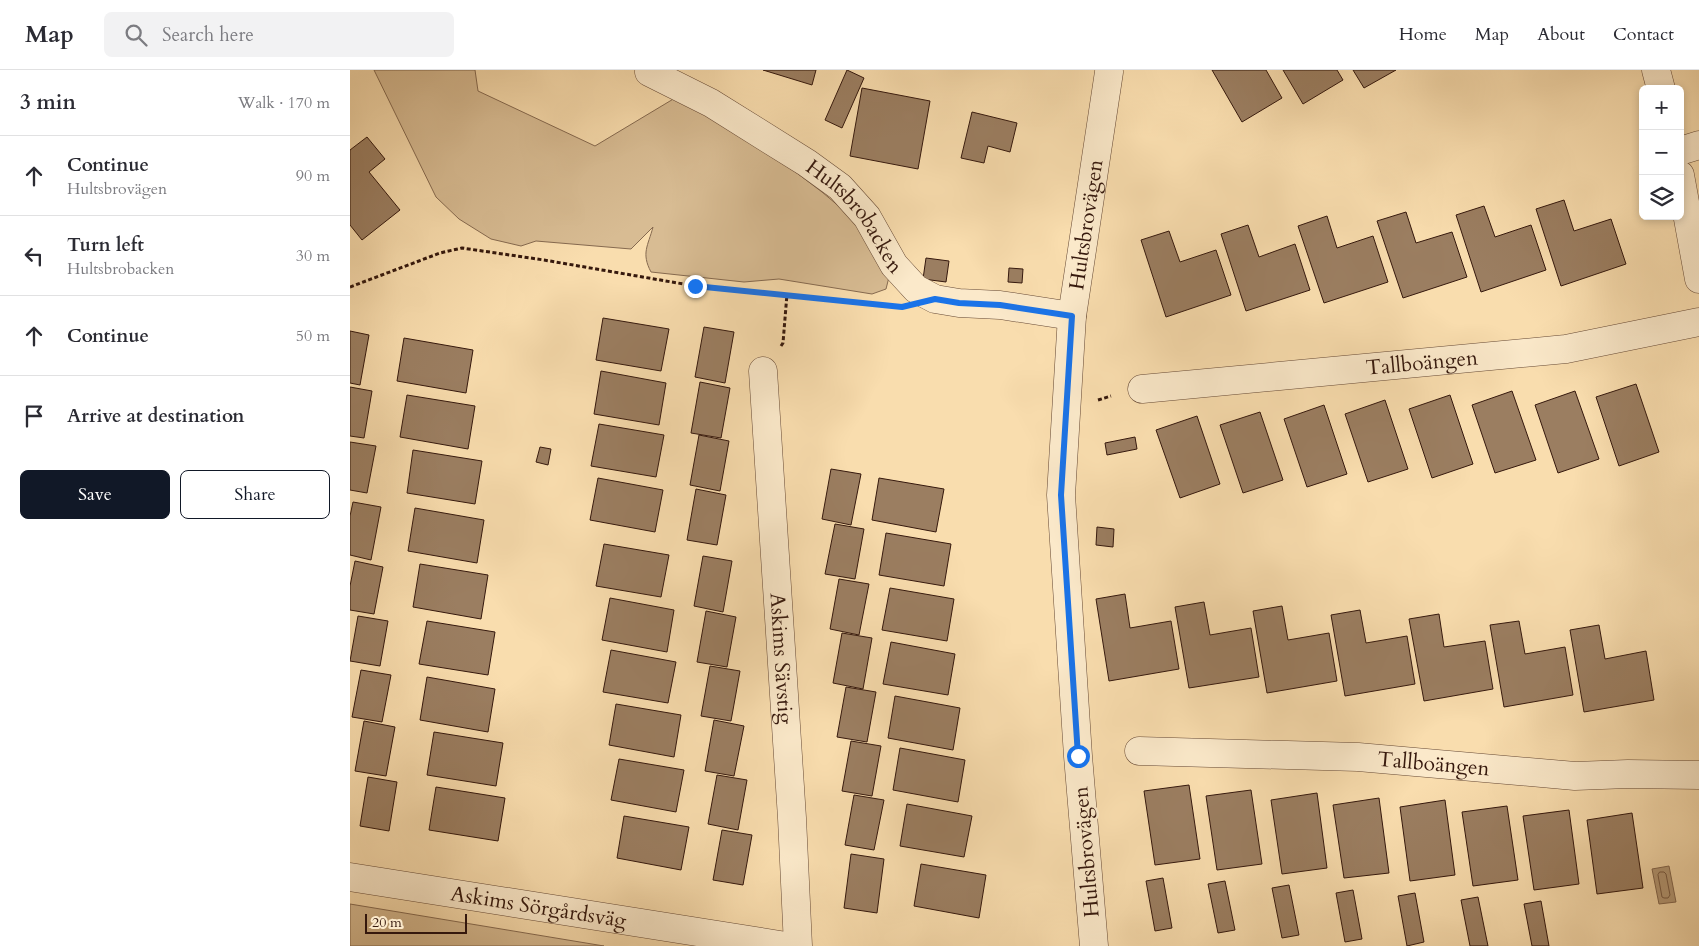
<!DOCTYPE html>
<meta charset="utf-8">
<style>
:root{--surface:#fff;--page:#f2f2f3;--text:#2b2b33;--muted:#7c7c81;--line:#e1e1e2;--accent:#111827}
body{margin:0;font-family:Cardo,serif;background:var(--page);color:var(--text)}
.controls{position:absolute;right:15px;top:15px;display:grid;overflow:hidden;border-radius:8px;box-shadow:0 2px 8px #0003}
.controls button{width:45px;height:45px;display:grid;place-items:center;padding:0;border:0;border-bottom:1px solid var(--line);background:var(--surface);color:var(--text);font:25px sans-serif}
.scale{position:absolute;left:15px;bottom:12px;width:102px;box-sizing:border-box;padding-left:5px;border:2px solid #35180d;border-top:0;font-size:14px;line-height:18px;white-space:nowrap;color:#35180d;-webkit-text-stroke:4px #fbe9ca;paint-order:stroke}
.stop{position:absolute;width:15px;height:15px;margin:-11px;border:4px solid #1a73e8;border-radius:50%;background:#fff}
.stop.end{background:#1a73e8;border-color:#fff;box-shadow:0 1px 5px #0008}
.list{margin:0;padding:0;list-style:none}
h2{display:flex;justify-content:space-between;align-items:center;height:65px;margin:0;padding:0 20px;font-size:21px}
h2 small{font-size:16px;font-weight:400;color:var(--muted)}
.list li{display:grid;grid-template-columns:32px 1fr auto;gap:15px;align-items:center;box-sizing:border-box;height:80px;padding:0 20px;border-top:1px solid var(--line)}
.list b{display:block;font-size:19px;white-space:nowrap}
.list p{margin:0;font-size:16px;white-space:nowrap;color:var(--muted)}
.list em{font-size:16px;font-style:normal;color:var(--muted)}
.actions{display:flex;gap:10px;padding:15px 20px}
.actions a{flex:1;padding:11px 0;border:1px solid var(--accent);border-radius:8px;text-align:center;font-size:18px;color:var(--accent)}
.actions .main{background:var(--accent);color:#fff}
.icon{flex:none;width:28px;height:28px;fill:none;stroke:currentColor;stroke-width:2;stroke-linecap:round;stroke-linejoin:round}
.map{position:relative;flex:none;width:1349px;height:876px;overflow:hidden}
header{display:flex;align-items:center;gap:30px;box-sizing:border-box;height:70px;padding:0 25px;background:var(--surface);border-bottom:1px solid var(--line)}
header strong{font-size:24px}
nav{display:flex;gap:28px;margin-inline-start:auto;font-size:18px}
.search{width:350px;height:45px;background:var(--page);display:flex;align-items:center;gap:12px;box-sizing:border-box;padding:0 18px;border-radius:8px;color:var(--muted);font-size:19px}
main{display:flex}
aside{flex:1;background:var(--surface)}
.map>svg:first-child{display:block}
.green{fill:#d8bc93;stroke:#866a50}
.water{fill:#b69a77;stroke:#82664d}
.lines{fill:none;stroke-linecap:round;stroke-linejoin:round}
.shore{stroke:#765942;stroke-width:1}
.building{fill:#9b7e61;stroke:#35180d}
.minor-casing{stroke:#664935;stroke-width:29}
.path{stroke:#35180d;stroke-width:3;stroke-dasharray:4 2.5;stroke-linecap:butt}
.minor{stroke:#fbe9ca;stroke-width:28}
.route{stroke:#1a73e8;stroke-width:6}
.labels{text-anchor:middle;stroke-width:5;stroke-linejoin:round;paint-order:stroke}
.street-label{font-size:21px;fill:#35180d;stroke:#fbe9ca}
</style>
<header>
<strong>Map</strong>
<div class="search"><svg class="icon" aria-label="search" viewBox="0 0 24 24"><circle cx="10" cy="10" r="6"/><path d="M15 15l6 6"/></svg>Search here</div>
<nav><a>Home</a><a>Map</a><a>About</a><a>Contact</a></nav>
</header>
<main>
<aside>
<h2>3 min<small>Walk · 170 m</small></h2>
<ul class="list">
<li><svg class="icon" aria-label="ahead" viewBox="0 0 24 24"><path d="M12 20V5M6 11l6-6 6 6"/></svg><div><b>Continue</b><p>Hultsbrovägen</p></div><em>90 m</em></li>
<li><svg class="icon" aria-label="left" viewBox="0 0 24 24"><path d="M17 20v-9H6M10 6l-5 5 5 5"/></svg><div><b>Turn left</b><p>Hultsbrobacken</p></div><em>30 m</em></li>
<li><svg class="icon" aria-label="ahead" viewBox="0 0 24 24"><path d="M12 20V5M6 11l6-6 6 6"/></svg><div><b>Continue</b></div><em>50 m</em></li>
<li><svg class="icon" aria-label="arrive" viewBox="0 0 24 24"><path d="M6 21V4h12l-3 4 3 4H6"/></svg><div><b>Arrive at destination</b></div></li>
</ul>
<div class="actions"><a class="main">Save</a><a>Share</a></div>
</aside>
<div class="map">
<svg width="1349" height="876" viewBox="0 0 1349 876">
<rect width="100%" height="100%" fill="#f9ddae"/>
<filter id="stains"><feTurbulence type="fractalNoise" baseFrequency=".004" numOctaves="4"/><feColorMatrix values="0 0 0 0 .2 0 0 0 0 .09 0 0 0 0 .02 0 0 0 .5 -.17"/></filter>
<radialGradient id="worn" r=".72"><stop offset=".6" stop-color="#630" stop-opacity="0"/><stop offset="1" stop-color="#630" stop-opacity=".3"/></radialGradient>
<g class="green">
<path d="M 24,0 L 125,0 L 128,21 L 245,76 L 325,28 L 357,42 L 427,88 L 472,122 L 504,149 L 539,207 L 536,219 L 522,224 L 429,209 L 394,212 L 301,202 C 291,183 298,176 303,157 L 281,179 L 186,171 L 171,176 L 141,169 L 109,149 L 86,127 Z"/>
<path d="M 0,834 L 254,876 L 0,876 Z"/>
</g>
<path class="water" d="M 1319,796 L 1326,832 L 1309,834 L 1302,799 Z"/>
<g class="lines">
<path class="shore" d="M 1310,802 L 1314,802 L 1316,804 L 1320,825 L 1318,828 L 1314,828 L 1312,827 L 1308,805 Z"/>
</g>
<g class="building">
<path d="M 413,0 L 466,0 L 462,15 Z"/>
<path d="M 497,0 L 514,8 L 492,58 L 475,50 Z"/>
<path d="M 862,0 L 916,0 L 932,28 L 892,52 Z"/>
<path d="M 933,0 L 987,0 L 993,10 L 953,34 Z"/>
<path d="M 1003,0 L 1046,0 L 1014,18 Z"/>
<path d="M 512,18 L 580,31 L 568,99 L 500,86 Z"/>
<path d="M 622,42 L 667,53 L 660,82 L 638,76 L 634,93 L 611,88 Z"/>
<path d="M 17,67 L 35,89 L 19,102 L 50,140 L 12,170 L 0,155 L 0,80 Z"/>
<path d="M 1214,130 L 1224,161 L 1261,149 L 1276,194 L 1211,216 L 1186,139 Z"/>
<path d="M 1134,136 L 1145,167 L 1181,155 L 1196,200 L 1131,222 L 1106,145 Z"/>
<path d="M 1056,142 L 1066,173 L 1102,162 L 1117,207 L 1053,228 L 1027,151 Z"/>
<path d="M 977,146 L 987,178 L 1023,166 L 1038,212 L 974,233 L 948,156 Z"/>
<path d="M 898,155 L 909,187 L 945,174 L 960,220 L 896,241 L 871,164 Z"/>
<path d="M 819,161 L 830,192 L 866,180 L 881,225 L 816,247 L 791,170 Z"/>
<path d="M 576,188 L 599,191 L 596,212 L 573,209 Z"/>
<path d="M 659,198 L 673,199 L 672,213 L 658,212 Z"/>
<path d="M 253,248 L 319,259 L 311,301 L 246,290 Z"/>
<path d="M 354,257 L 384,262 L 375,313 L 345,307 Z"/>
<path d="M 0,261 L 19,265 L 10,315 L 0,313 Z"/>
<path d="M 54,268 L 123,280 L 116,323 L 47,311 Z"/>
<path d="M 251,301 L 316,313 L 309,355 L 244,344 Z"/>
<path d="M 350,312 L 380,318 L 371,368 L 341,363 Z"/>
<path d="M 1286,314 L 1309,382 L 1269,396 L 1246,327 Z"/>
<path d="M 0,317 L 22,321 L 14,368 L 0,366 Z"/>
<path d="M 1162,321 L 1186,390 L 1145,403 L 1122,335 Z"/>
<path d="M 1225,321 L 1249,389 L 1208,403 L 1185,335 Z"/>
<path d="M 57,325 L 125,336 L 118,379 L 50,367 Z"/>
<path d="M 1100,325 L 1123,394 L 1082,408 L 1059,339 Z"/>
<path d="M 1035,330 L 1058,399 L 1018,412 L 995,344 Z"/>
<path d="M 974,335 L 997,404 L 957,417 L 934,349 Z"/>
<path d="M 910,342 L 933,410 L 893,423 L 870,355 Z"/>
<path d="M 847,346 L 870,414 L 830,428 L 806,360 Z"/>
<path d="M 249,354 L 314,365 L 306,407 L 241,396 Z"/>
<path d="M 349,365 L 379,371 L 370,421 L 340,415 Z"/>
<path d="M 785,367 L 787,379 L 757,385 L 755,373 Z"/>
<path d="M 0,372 L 26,376 L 17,423 L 0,420 Z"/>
<path d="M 190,377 L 201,379 L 198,395 L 186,392 Z"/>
<path d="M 63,380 L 132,391 L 125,434 L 57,423 Z"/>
<path d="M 481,399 L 511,404 L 501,455 L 472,449 Z"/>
<path d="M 248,408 L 313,420 L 305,462 L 240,450 Z"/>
<path d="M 529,408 L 594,419 L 586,462 L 522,450 Z"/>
<path d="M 346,419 L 376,425 L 367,475 L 337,470 Z"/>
<path d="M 3,432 L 31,437 L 21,490 L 0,485 L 0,446 Z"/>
<path d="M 65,438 L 134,450 L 127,493 L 58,481 Z"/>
<path d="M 485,454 L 514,459 L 505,509 L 475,504 Z"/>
<path d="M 747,457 L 764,459 L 763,477 L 746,475 Z"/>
<path d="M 536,463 L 601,474 L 594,516 L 529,505 Z"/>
<path d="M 254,474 L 319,485 L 311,527 L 246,516 Z"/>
<path d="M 353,486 L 382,491 L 373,542 L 344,536 Z"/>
<path d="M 5,491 L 33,497 L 24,544 L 0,540 L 0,516 Z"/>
<path d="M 70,494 L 138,505 L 131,549 L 63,537 Z"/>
<path d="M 489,509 L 519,514 L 509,565 L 480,559 Z"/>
<path d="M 540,518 L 604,529 L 597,571 L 532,560 Z"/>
<path d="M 775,524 L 780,558 L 821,551 L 829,599 L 759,611 L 746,529 Z"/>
<path d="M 260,528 L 324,540 L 317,582 L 252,570 Z"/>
<path d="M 854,532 L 860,565 L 901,558 L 909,607 L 839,618 L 825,537 Z"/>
<path d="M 932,536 L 938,570 L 979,563 L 987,611 L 917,623 L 903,541 Z"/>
<path d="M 1010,540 L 1016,573 L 1057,566 L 1065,614 L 995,626 L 981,545 Z"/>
<path d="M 356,541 L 386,547 L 377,597 L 347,592 Z"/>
<path d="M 1089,544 L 1094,577 L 1135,571 L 1143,619 L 1074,631 L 1059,549 Z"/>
<path d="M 8,546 L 38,551 L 30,596 L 0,591 Z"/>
<path d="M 77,551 L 145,562 L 138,605 L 69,594 Z"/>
<path d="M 1169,551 L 1175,584 L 1215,577 L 1223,625 L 1154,637 L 1140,555 Z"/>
<path d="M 1249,555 L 1255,589 L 1296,581 L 1304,630 L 1234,642 L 1220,560 Z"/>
<path d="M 492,563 L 522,568 L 513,619 L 483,613 Z"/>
<path d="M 541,572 L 605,584 L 598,625 L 533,614 Z"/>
<path d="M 261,580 L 326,592 L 318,633 L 253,622 Z"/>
<path d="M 360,596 L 390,601 L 381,651 L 351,646 Z"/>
<path d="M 11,600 L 41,605 L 32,652 L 2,647 Z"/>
<path d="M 77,607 L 145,619 L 138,662 L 70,650 Z"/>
<path d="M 496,617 L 526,622 L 517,672 L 487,667 Z"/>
<path d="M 545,626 L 610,638 L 603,680 L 538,668 Z"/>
<path d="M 266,634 L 331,645 L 324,687 L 259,675 Z"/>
<path d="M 364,650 L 394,656 L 384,706 L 355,701 Z"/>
<path d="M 14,651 L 45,657 L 36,706 L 5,701 Z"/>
<path d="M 84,662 L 153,673 L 146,716 L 77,705 Z"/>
<path d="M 501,671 L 531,676 L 522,726 L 492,721 Z"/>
<path d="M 550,678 L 615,690 L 608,732 L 543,720 Z"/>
<path d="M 269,689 L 334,700 L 326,742 L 261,730 Z"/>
<path d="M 367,705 L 397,710 L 388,760 L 358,754 Z"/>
<path d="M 18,707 L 47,712 L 39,761 L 10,756 Z"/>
<path d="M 839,715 L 850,789 L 805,795 L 794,721 Z"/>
<path d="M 86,717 L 155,728 L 148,771 L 79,760 Z"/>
<path d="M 901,720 L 912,794 L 867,800 L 856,726 Z"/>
<path d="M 967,723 L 977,798 L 932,804 L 921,730 Z"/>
<path d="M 504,725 L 534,730 L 524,780 L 495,775 Z"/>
<path d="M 1029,728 L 1039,803 L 994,808 L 983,735 Z"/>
<path d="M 1095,730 L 1105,805 L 1060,811 L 1050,737 Z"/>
<path d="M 557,734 L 622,746 L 614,787 L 550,776 Z"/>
<path d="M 1157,736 L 1168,810 L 1123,816 L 1112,742 Z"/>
<path d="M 1219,740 L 1229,814 L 1184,820 L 1173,746 Z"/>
<path d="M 1282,743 L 1293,818 L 1247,824 L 1237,750 Z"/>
<path d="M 274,746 L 339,757 L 331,800 L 267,788 Z"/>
<path d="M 372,760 L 402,765 L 393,815 L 363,810 Z"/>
<path d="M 501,784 L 534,789 L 527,843 L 494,838 Z"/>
<path d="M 571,794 L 636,805 L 629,848 L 564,836 Z"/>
<path d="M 813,808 L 822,858 L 805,861 L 796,811 Z"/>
<path d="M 875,811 L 885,860 L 868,863 L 858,814 Z"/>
<path d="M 939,815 L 949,865 L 932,868 L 922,818 Z"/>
<path d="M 1003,820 L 1012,869 L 995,872 L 986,823 Z"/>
<path d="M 1065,823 L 1074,872 L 1057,876 L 1048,826 Z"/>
<path d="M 1128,827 L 1138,876 L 1120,876 L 1111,830 Z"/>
<path d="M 1191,831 L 1199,876 L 1182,876 L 1174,834 Z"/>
</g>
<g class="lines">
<defs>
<g id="minor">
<path d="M 1306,0 L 1311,19"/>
<path id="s1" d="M 299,2 L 361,33 L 457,93 L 490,117 L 517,147 L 544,195 L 566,219 L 585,229 L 609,233 L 650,235 L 722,246"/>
<path d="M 1330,81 L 1349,75"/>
<path d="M 1330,105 L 1349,209"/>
<path id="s2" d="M 413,301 L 442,748 L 448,876"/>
<path id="s3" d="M 792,319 L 1216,279 L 1349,252"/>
<path id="s4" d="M 789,681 L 1008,687 L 1225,706 L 1278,704 L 1349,705"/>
<path id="s5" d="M 0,807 L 436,876"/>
<path id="s6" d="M 744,876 L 728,686 L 711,425 L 722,246 L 759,2"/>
</g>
</defs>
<use href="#minor" class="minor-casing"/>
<g class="path">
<path d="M 0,217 L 90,183 L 112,178 L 194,190 L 345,216 L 536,235"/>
<path d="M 431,276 L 433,273 L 437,224"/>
<path d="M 748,330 L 761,326"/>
</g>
<use href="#minor" class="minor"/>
</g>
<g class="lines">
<path class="route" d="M 345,216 L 552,237 L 585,229 L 609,233 L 650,235 L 722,246 L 711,425 L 728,686"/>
</g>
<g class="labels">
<g class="street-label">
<text dy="7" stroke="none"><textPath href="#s1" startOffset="255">Hultsbrobacken</textPath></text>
<text dy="7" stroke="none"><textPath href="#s6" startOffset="724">Hultsbrovägen</textPath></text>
<text dy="7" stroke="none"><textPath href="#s3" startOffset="281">Tallboängen</textPath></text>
<text dy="7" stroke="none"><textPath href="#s2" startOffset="288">Askims Sävstig</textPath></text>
<text dy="7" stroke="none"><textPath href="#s4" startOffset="295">Tallboängen</textPath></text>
<text transform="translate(736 782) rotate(-95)" y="7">Hultsbrovägen</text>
<text dy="7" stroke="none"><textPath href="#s5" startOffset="191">Askims Sörgårdsväg</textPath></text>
</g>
</g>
<rect width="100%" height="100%" filter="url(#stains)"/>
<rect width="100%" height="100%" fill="url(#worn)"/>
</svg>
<div class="controls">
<button>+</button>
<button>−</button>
<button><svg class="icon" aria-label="layers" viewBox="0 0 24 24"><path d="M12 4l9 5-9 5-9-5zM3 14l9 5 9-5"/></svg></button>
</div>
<div class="scale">20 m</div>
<div class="stop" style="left:728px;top:686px"></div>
<div class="stop end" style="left:345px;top:216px"></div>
</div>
</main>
